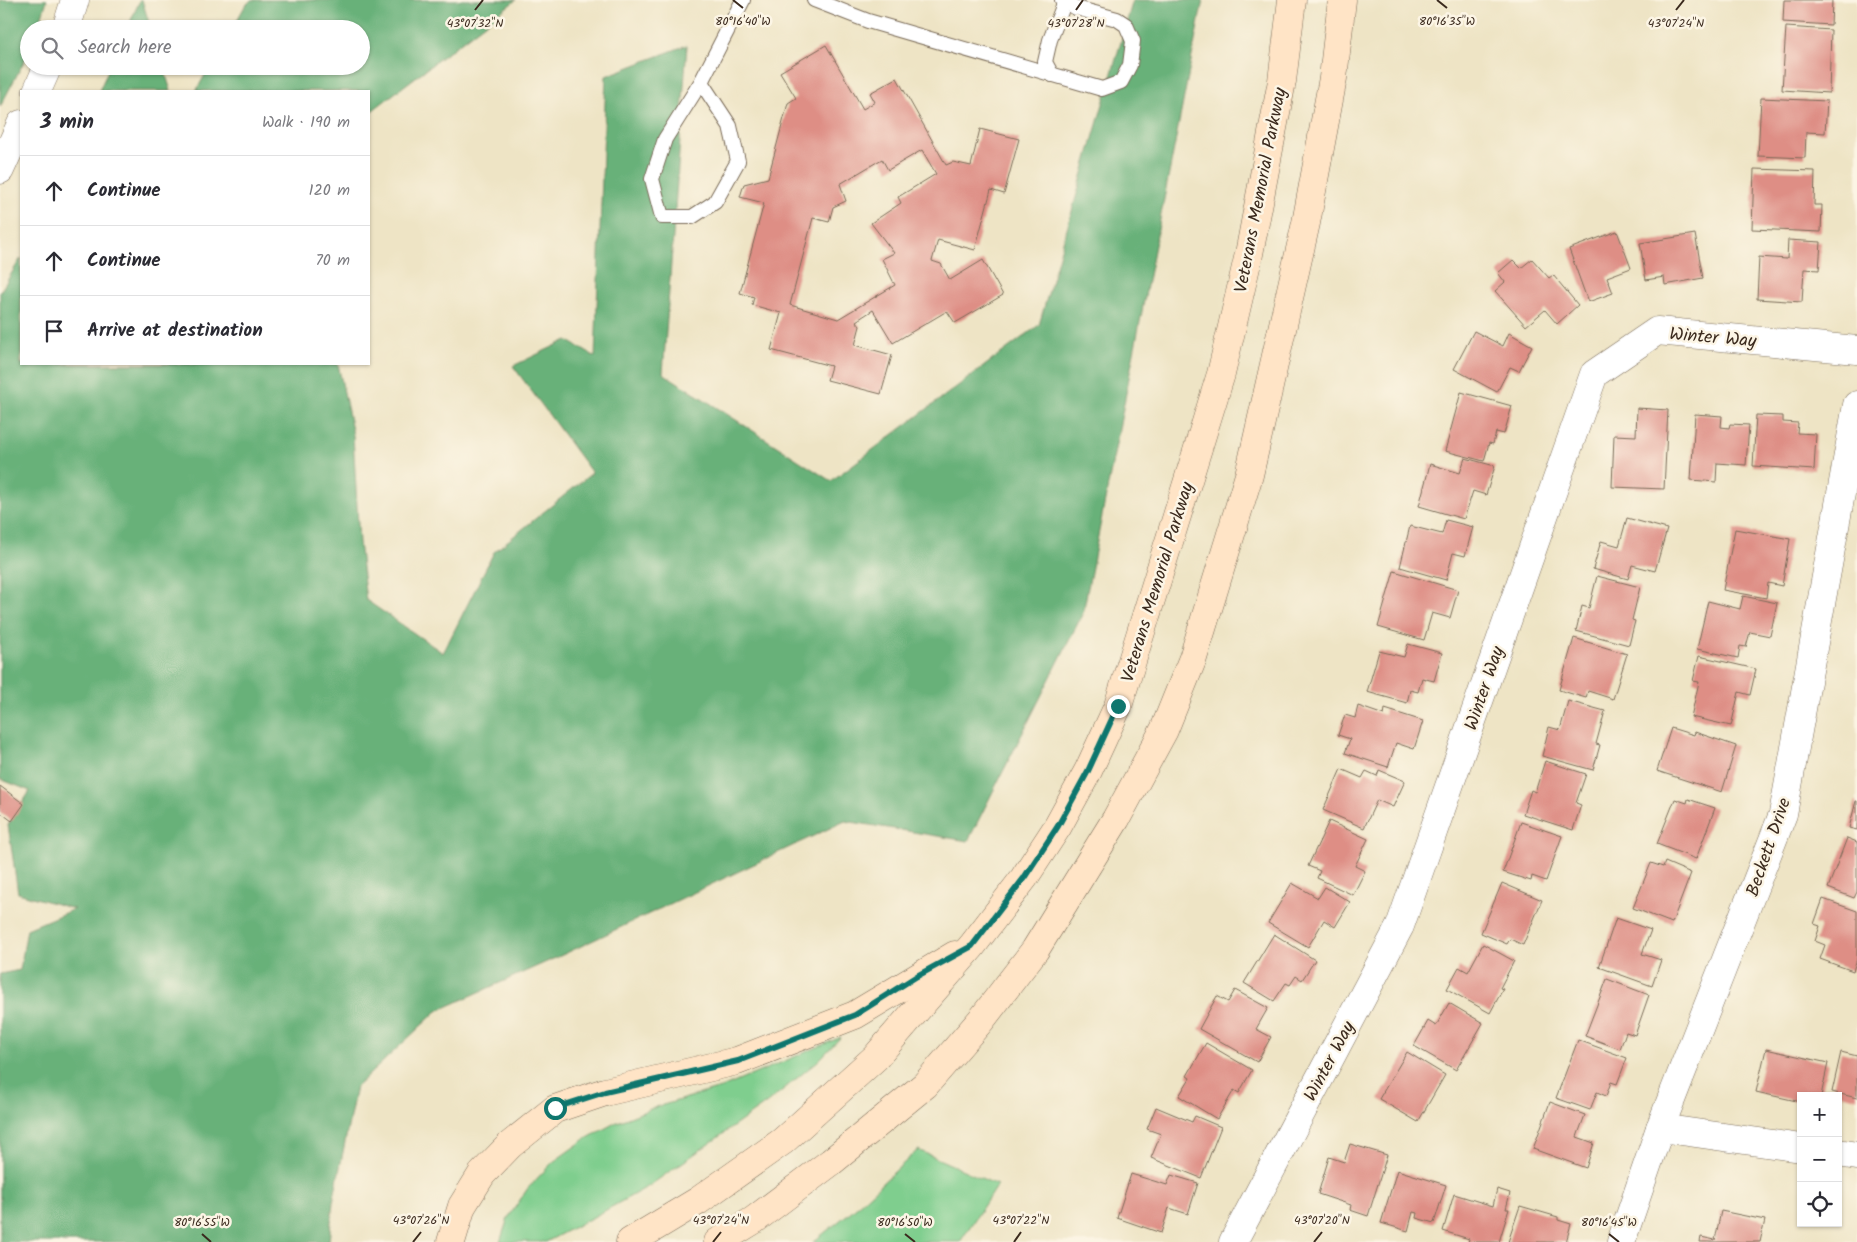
<!DOCTYPE html>
<meta charset="utf-8">
<style>
:root{--surface:#fff;--page:#f2f2f3;--text:#2b2b33;--muted:#7c7c81;--line:#e1e1e2}
body{margin:0;font-family:Kalam,sans-serif;background:var(--page);color:var(--text)}
.controls{position:absolute;right:15px;bottom:15px;display:grid;overflow:hidden;border-radius:0px;box-shadow:0 1px 4px #0004}
.controls button{width:45px;height:45px;display:grid;place-items:center;padding:0;border:0;border-bottom:1px solid var(--line);background:var(--surface);color:var(--text);font:25px sans-serif}
.stop{position:absolute;width:15px;height:15px;margin:-11px;border:4px solid #0f766e;border-radius:50%;background:#fff}
.stop.end{background:#0f766e;border-color:#fff;box-shadow:0 1px 5px #0008}
.list{margin:0;padding:0;list-style:none}
h2{display:flex;justify-content:space-between;align-items:center;height:65px;margin:0;padding:0 20px;font-size:21px}
h2 small{font-size:16px;font-weight:400;color:var(--muted)}
.list li{display:grid;grid-template-columns:32px 1fr auto;gap:15px;align-items:center;box-sizing:border-box;height:70px;padding:0 20px;border-top:1px solid var(--line)}
.list b{display:block;font-size:19px;white-space:nowrap}
.list em{font-size:16px;font-style:normal;color:var(--muted)}
.icon{flex:none;width:28px;height:28px;fill:none;stroke:currentColor;stroke-width:2;stroke-linecap:round;stroke-linejoin:round}
.map{position:relative;flex:none;width:1857px;height:1242px;overflow:hidden}
.search{position:absolute;background:var(--surface);box-shadow:0 1px 4px #0004;left:20px;top:20px;width:350px;height:55px;display:flex;align-items:center;gap:12px;box-sizing:border-box;padding:0 18px;border-radius:28px;color:var(--muted);font-size:19px}
.panel{position:absolute;background:var(--surface);box-shadow:0 1px 4px #0004;left:20px;top:90px;width:350px;height:275px;border-radius:0px}
.map>svg:first-child{display:block}
.green{fill:#7fce8e;stroke:#5d7c56}
.forest{fill:#67b179;stroke:#516e4c}
.building{fill:#de8e85;fill-rule:evenodd}
.lines{fill:none;stroke-linecap:round;stroke-linejoin:round}
.lane-casing{stroke:#7a6b58;stroke-width:16}
.street-casing{stroke:#7a6b58;stroke-width:29}
.secondary-casing{stroke:#7a6b58;stroke-width:29}
.lane{stroke:#fff;stroke-width:14}
.street{stroke:#fff;stroke-width:28}
.secondary{stroke:#ffe4c6;stroke-width:28}
.route{stroke:#0f766e;stroke-width:6}
.ticks{fill:none;stroke:#3b2a1e;stroke-width:2}
.labels{text-anchor:middle;stroke-width:5;stroke-linejoin:round;paint-order:stroke}
.street-label{font-size:18px;fill:#3b2a1e;stroke:#fcf5e5}
.ticks-label{font-size:12px;text-anchor:middle;fill:#3b2a1e;stroke:#fcf5e5;stroke-width:5;stroke-linejoin:round;paint-order:stroke}
</style>
<div class="map">
<svg width="1857" height="1242" viewBox="0 0 1857 1242">
<rect width="100%" height="100%" fill="#fcf5e5"/>
<filter id="ink" filterUnits="userSpaceOnUse"><feTurbulence type="fractalNoise" baseFrequency=".02" numOctaves="2"/><feDisplacementMap in="SourceGraphic" scale="10" xChannelSelector="R" yChannelSelector="G"/><feConvolveMatrix kernelMatrix="1 2 1 2 8 2 1 2 1" color-interpolation-filters="sRGB"/></filter>
<filter id="wash" filterUnits="userSpaceOnUse"><feTurbulence type="fractalNoise" baseFrequency=".0096" numOctaves="4" result="noise"/><feDisplacementMap in="SourceGraphic" scale="20" xChannelSelector="R" yChannelSelector="G"/><feGaussianBlur stdDeviation="1.12" result="paint"/><feColorMatrix in="noise" values="0 0 0 0 0 0 0 0 0 0 0 0 0 0 0 0 0 1.4 0 .05"/><feComposite in="paint" operator="in"/></filter>
<g filter="url(#wash)">
<rect width="100%" height="100%" fill="#eee4c5"/>
<g class="green">
<path d="M 841,1037 L 819,1060 L 767,1103 L 649,1186 L 599,1214 L 546,1242 L 500,1242 L 508,1218 L 528,1188 L 553,1162 L 584,1140 L 615,1123 L 653,1108 L 724,1087 Z"/>
<path d="M 918,1150 L 997,1185 L 960,1242 L 813,1242 L 853,1210 Z"/>
</g>
<g class="forest">
<path d="M 0,0 L 47,0 L 38,29 L 29,29 L 29,52 L 0,107 Z"/>
<path d="M 140,0 L 142,0 L 151,29 L 127,29 Z"/>
<path d="M 251,0 L 516,0 L 369,113 L 369,91 L 196,91 L 210,66 L 361,66 L 361,29 L 232,29 L 245,6 Z"/>
<path d="M 1133,0 L 1203,0 L 1083,613 L 968,841 L 845,821 L 560,956 L 437,1011 L 356,1087 L 333,1202 L 329,1242 L 0,1242 L 0,974 L 20,970 L 27,929 L 74,909 L 18,893 L 8,825 L 30,791 L 0,779 L 0,292 L 21,258 L 21,364 L 338,364 L 353,435 L 359,542 L 366,600 L 443,653 L 494,552 L 592,473 L 513,366 L 567,340 L 595,357 L 606,76 L 687,45 L 663,373 L 831,481 L 1039,325 Z"/>
<path d="M 110,66 L 163,66 L 171,91 L 99,91 Z"/>
</g>
<g id="blocks">
<g class="building">
<path d="M 1784,0 L 1832,0 L 1831,25 L 1783,22 Z"/>
<path d="M 1786,27 L 1831,30 L 1829,93 L 1782,90 Z"/>
<path d="M 826,45 L 863,109 L 875,102 L 870,93 L 897,78 L 946,165 L 953,162 L 971,166 L 980,129 L 1019,139 L 1004,194 L 991,190 L 975,250 L 938,240 L 932,261 L 941,264 L 950,280 L 983,260 L 1003,295 L 955,323 L 947,311 L 893,343 L 873,310 L 856,321 L 860,326 L 855,345 L 892,355 L 881,394 L 827,380 L 831,366 L 771,350 L 781,313 L 752,305 L 754,297 L 740,293 L 764,203 L 740,197 L 744,184 L 768,178 L 788,103 L 796,98 L 780,72 ZM 922,150 L 936,174 L 898,197 L 901,203 L 871,223 L 894,253 L 882,259 L 895,285 L 838,319 L 790,305 L 813,218 L 829,222 L 833,207 L 846,201 L 840,184 L 882,159 L 888,170 Z"/>
<path d="M 1761,98 L 1827,101 L 1825,133 L 1806,132 L 1805,158 L 1758,156 Z"/>
<path d="M 1754,169 L 1815,171 L 1814,205 L 1822,205 L 1821,232 L 1752,229 Z"/>
<path d="M 1617,231 L 1631,268 L 1607,277 L 1613,293 L 1588,302 L 1569,249 Z"/>
<path d="M 1695,234 L 1703,278 L 1665,285 L 1664,277 L 1646,280 L 1640,243 Z"/>
<path d="M 1788,240 L 1821,242 L 1819,270 L 1804,269 L 1802,302 L 1757,299 L 1759,257 L 1787,259 Z"/>
<path d="M 1532,259 L 1549,278 L 1553,275 L 1578,305 L 1557,324 L 1545,310 L 1526,326 L 1495,291 L 1505,282 L 1498,273 L 1513,260 L 1521,268 Z"/>
<path d="M 1474,331 L 1503,346 L 1509,333 L 1532,346 L 1519,371 L 1510,367 L 1497,392 L 1454,369 Z"/>
<path d="M 1461,392 L 1512,406 L 1504,434 L 1496,432 L 1493,444 L 1489,443 L 1484,461 L 1445,451 Z"/>
<path d="M 1637,408 L 1668,410 L 1664,489 L 1612,487 L 1614,435 L 1636,436 Z"/>
<path d="M 1695,414 L 1722,416 L 1721,427 L 1729,428 L 1730,424 L 1749,425 L 1746,465 L 1717,463 L 1716,482 L 1691,480 Z"/>
<path d="M 1756,415 L 1783,416 L 1783,422 L 1798,423 L 1797,433 L 1816,434 L 1814,470 L 1753,466 Z"/>
<path d="M 1465,458 L 1495,466 L 1486,495 L 1473,491 L 1464,519 L 1419,506 L 1430,464 L 1460,473 Z"/>
<path d="M 1627,518 L 1667,529 L 1655,571 L 1632,565 L 1628,579 L 1593,569 L 1601,541 L 1619,546 Z"/>
<path d="M 1446,520 L 1473,527 L 1465,556 L 1453,553 L 1446,580 L 1400,567 L 1410,526 L 1442,534 Z"/>
<path d="M 1735,529 L 1790,539 L 1782,586 L 1768,583 L 1766,598 L 1723,590 Z"/>
<path d="M 1394,571 L 1458,590 L 1450,618 L 1432,613 L 1424,640 L 1378,627 Z"/>
<path d="M 1597,576 L 1640,587 L 1632,620 L 1635,621 L 1629,645 L 1576,631 L 1582,606 L 1589,608 Z"/>
<path d="M 1743,596 L 1777,603 L 1770,636 L 1750,632 L 1746,647 L 1740,646 L 1738,658 L 1697,649 L 1708,601 L 1740,609 Z"/>
<path d="M 1574,638 L 1627,654 L 1613,699 L 1588,691 L 1586,698 L 1559,690 Z"/>
<path d="M 1408,644 L 1442,653 L 1434,681 L 1422,678 L 1418,692 L 1410,690 L 1407,703 L 1367,692 L 1379,651 L 1404,657 Z"/>
<path d="M 1699,656 L 1756,669 L 1750,695 L 1739,692 L 1731,726 L 1691,717 L 1699,682 L 1693,681 Z"/>
<path d="M 1568,701 L 1605,711 L 1596,744 L 1600,745 L 1593,770 L 1542,756 L 1549,727 L 1560,730 Z"/>
<path d="M 1358,706 L 1384,715 L 1385,709 L 1423,721 L 1414,749 L 1396,743 L 1388,767 L 1345,753 L 1350,739 L 1338,735 L 1345,715 L 1355,718 Z"/>
<path d="M 1671,728 L 1694,735 L 1695,732 L 1736,746 L 1722,792 L 1657,771 Z"/>
<path d="M 1545,761 L 1586,774 L 1576,803 L 1581,805 L 1573,830 L 1523,814 L 1531,790 L 1535,792 Z"/>
<path d="M 1341,769 L 1362,778 L 1366,771 L 1377,776 L 1379,770 L 1405,781 L 1393,807 L 1377,800 L 1364,828 L 1323,810 Z"/>
<path d="M 0,786 L 24,804 L 12,821 L 0,812 Z"/>
<path d="M 1675,799 L 1687,803 L 1688,799 L 1715,808 L 1696,859 L 1657,844 Z"/>
<path d="M 1856,801 L 1857,801 L 1857,830 L 1849,828 Z"/>
<path d="M 1329,821 L 1368,839 L 1355,866 L 1365,871 L 1353,895 L 1317,878 L 1320,871 L 1308,866 Z"/>
<path d="M 1521,822 L 1562,836 L 1546,881 L 1532,876 L 1531,881 L 1503,872 Z"/>
<path d="M 1847,838 L 1857,842 L 1857,892 L 1854,898 L 1828,888 Z"/>
<path d="M 1665,862 L 1691,873 L 1672,923 L 1633,908 L 1651,863 L 1663,867 Z"/>
<path d="M 1292,883 L 1318,898 L 1325,887 L 1350,902 L 1335,927 L 1324,920 L 1308,947 L 1268,923 Z"/>
<path d="M 1502,883 L 1542,900 L 1523,945 L 1510,939 L 1507,944 L 1481,933 Z"/>
<path d="M 1823,899 L 1857,911 L 1857,959 L 1853,971 L 1820,959 L 1825,945 L 1815,941 L 1820,926 L 1814,924 Z"/>
<path d="M 1616,918 L 1651,930 L 1642,954 L 1661,960 L 1652,986 L 1599,967 Z"/>
<path d="M 1274,934 L 1315,960 L 1302,980 L 1296,976 L 1290,985 L 1286,983 L 1274,1001 L 1244,983 Z"/>
<path d="M 1483,944 L 1514,961 L 1500,988 L 1503,989 L 1490,1013 L 1447,989 L 1459,967 L 1468,972 Z"/>
<path d="M 1607,979 L 1649,995 L 1635,1035 L 1626,1032 L 1620,1049 L 1585,1036 Z"/>
<path d="M 1235,990 L 1268,1008 L 1256,1029 L 1271,1037 L 1257,1062 L 1199,1029 L 1217,996 L 1228,1002 Z"/>
<path d="M 1449,1003 L 1483,1023 L 1456,1070 L 1414,1046 L 1428,1021 L 1436,1026 Z"/>
<path d="M 1578,1040 L 1627,1058 L 1617,1084 L 1611,1082 L 1606,1096 L 1597,1092 L 1590,1110 L 1556,1098 Z"/>
<path d="M 1206,1043 L 1252,1070 L 1239,1093 L 1234,1090 L 1217,1119 L 1179,1096 L 1190,1078 L 1187,1076 Z"/>
<path d="M 1766,1049 L 1828,1063 L 1821,1096 L 1801,1096 L 1801,1102 L 1756,1092 Z"/>
<path d="M 1407,1052 L 1445,1075 L 1418,1122 L 1379,1099 Z"/>
<path d="M 1841,1052 L 1857,1056 L 1857,1098 L 1832,1092 Z"/>
<path d="M 1550,1102 L 1585,1115 L 1577,1137 L 1594,1143 L 1586,1168 L 1533,1149 Z"/>
<path d="M 1156,1107 L 1192,1122 L 1195,1116 L 1221,1127 L 1201,1178 L 1151,1158 L 1161,1134 L 1147,1129 Z"/>
<path d="M 1350,1144 L 1387,1155 L 1368,1216 L 1350,1210 L 1351,1205 L 1318,1194 L 1329,1157 L 1344,1162 Z"/>
<path d="M 1397,1170 L 1446,1185 L 1434,1223 L 1416,1218 L 1417,1213 L 1413,1212 L 1408,1231 L 1381,1223 Z"/>
<path d="M 1131,1174 L 1167,1185 L 1171,1175 L 1198,1183 L 1188,1214 L 1169,1208 L 1161,1233 L 1117,1218 Z"/>
<path d="M 1497,1189 L 1510,1193 L 1506,1209 L 1509,1209 L 1499,1242 L 1468,1242 L 1469,1239 L 1443,1231 L 1454,1194 L 1493,1206 Z"/>
<path d="M 1520,1206 L 1558,1217 L 1558,1220 L 1571,1224 L 1566,1242 L 1508,1242 Z"/>
<path d="M 1721,1211 L 1765,1220 L 1760,1242 L 1700,1242 L 1701,1237 L 1715,1240 Z"/>
</g>
</g>
</g>
<g filter="url(#ink)">
<use href="#blocks" fill-opacity="0" stroke="#7a6b58" stroke-width="1"/>
<g class="lines">
<defs>
<g id="lane">
<path d="M 814,0 L 868,21 L 1102,89 L 1121,82 L 1130,65 L 1133,41 L 1126,25 L 1117,19 L 1076,8 L 1062,0"/>
<path d="M 1052,75 L 1045,62 L 1050,40 L 1065,1"/>
<path d="M 701,82 L 730,126 L 738,161 L 715,202 L 692,217 L 662,217 L 652,179 L 665,139 L 701,82 L 743,0"/>
</g>
<g id="street">
<path d="M 66,29 L 75,0"/>
<path d="M 37,91 L 48,66"/>
<path d="M 0,170 L 21,124"/>
<path d="M 1660,1128 L 1801,1148"/>
<path d="M 1838,1153 L 1857,1156"/>
<path d="M 1233,1242 L 1400,926 L 1594,374 L 1657,331 L 1857,350"/>
<path d="M 1621,1242 L 1660,1128 L 1783,814 L 1857,405"/>
</g>
<g id="secondary">
<path d="M 451,1242 L 462,1206 L 482,1174 L 510,1145 L 555,1109 L 605,1092 L 737,1061 L 855,1015 L 955,955"/>
<path d="M 630,1242 L 698,1201 L 783,1141 L 875,1058 L 972,946 L 1024,878 L 1058,826 L 1088,771 L 1118,706 L 1221,374 L 1249,254 L 1282,81 L 1292,0"/>
<path d="M 718,1242 L 754,1220 L 831,1162 L 925,1085 L 982,1019 L 1035,950 L 1116,819 L 1164,730 L 1193,658 L 1249,475 L 1306,223 L 1333,78 L 1342,0"/>
</g>
</defs>
<use href="#lane" class="lane-casing"/>
<use href="#street" class="street-casing"/>
<use href="#secondary" class="secondary-casing"/>
<use href="#lane" class="lane"/>
<use href="#street" class="street"/>
<use href="#secondary" class="secondary"/>
</g>
</g>
<g class="lines" filter="url(#ink)">
<path class="route" d="M 555,1108 L 605,1092 L 738,1061 L 855,1015 L 917,976 L 972,946 L 1024,878 L 1058,826 L 1088,771 L 1118,706"/>
</g>
<path class="ticks" d="M 733,0 L 743,8M 1437,0 L 1447,8M 475,10 L 483,0M 1076,10 L 1083,0M 1676,10 L 1684,0M 202,1234 L 211,1242M 905,1234 L 915,1242M 1609,1234 L 1619,1242M 413,1242 L 421,1232M 713,1242 L 721,1232M 1014,1242 L 1021,1232M 1314,1242 L 1322,1232"/>
<g class="labels">
<g class="street-label">
<text transform="translate(1260 190) rotate(-79)" y="6">Veterans Memorial Parkway</text>
<text transform="translate(1713 337) rotate(5)" y="6">Winter Way</text>
<text transform="translate(1157 582) rotate(-73)" y="6">Veterans Memorial Parkway</text>
<text transform="translate(1484 688) rotate(-71)" y="6">Winter Way</text>
<text transform="translate(1768 847) rotate(-71)" y="6">Beckett Drive</text>
<text transform="translate(1329 1061) rotate(-62)" y="6">Winter Way</text>
</g>
</g>
<g class="ticks-label">
<text x="743" y="25">80°16'40"W</text>
<text x="1447" y="25">80°16'35"W</text>
<text x="475" y="27">43°07'32"N</text>
<text x="1076" y="27">43°07'28"N</text>
<text x="1676" y="27">43°07'24"N</text>
<text x="421" y="1224">43°07'26"N</text>
<text x="721" y="1224">43°07'24"N</text>
<text x="1021" y="1224">43°07'22"N</text>
<text x="1322" y="1224">43°07'20"N</text>
<text x="202" y="1226">80°16'55"W</text>
<text x="905" y="1226">80°16'50"W</text>
<text x="1609" y="1226">80°16'45"W</text>
</g>
</svg>
<div class="controls">
<button>+</button>
<button>−</button>
<button><svg class="icon" aria-label="locate" viewBox="0 0 24 24"><circle cx="12" cy="12" r="6"/><path d="M12 2v4M12 18v4M2 12h4M18 12h4"/></svg></button>
</div>
<div class="stop" style="left:555px;top:1108px"></div>
<div class="stop end" style="left:1118px;top:706px"></div>
<div class="search"><svg class="icon" aria-label="search" viewBox="0 0 24 24"><circle cx="10" cy="10" r="6"/><path d="M15 15l6 6"/></svg>Search here</div>
<section class="panel">
<h2>3 min<small>Walk · 190 m</small></h2>
<ul class="list">
<li><svg class="icon" aria-label="ahead" viewBox="0 0 24 24"><path d="M12 20V5M6 11l6-6 6 6"/></svg><div><b>Continue</b></div><em>120 m</em></li>
<li><svg class="icon" aria-label="ahead" viewBox="0 0 24 24"><path d="M12 20V5M6 11l6-6 6 6"/></svg><div><b>Continue</b></div><em>70 m</em></li>
<li><svg class="icon" aria-label="arrive" viewBox="0 0 24 24"><path d="M6 21V4h12l-3 4 3 4H6"/></svg><div><b>Arrive at destination</b></div></li>
</ul>
</section>
</div>
